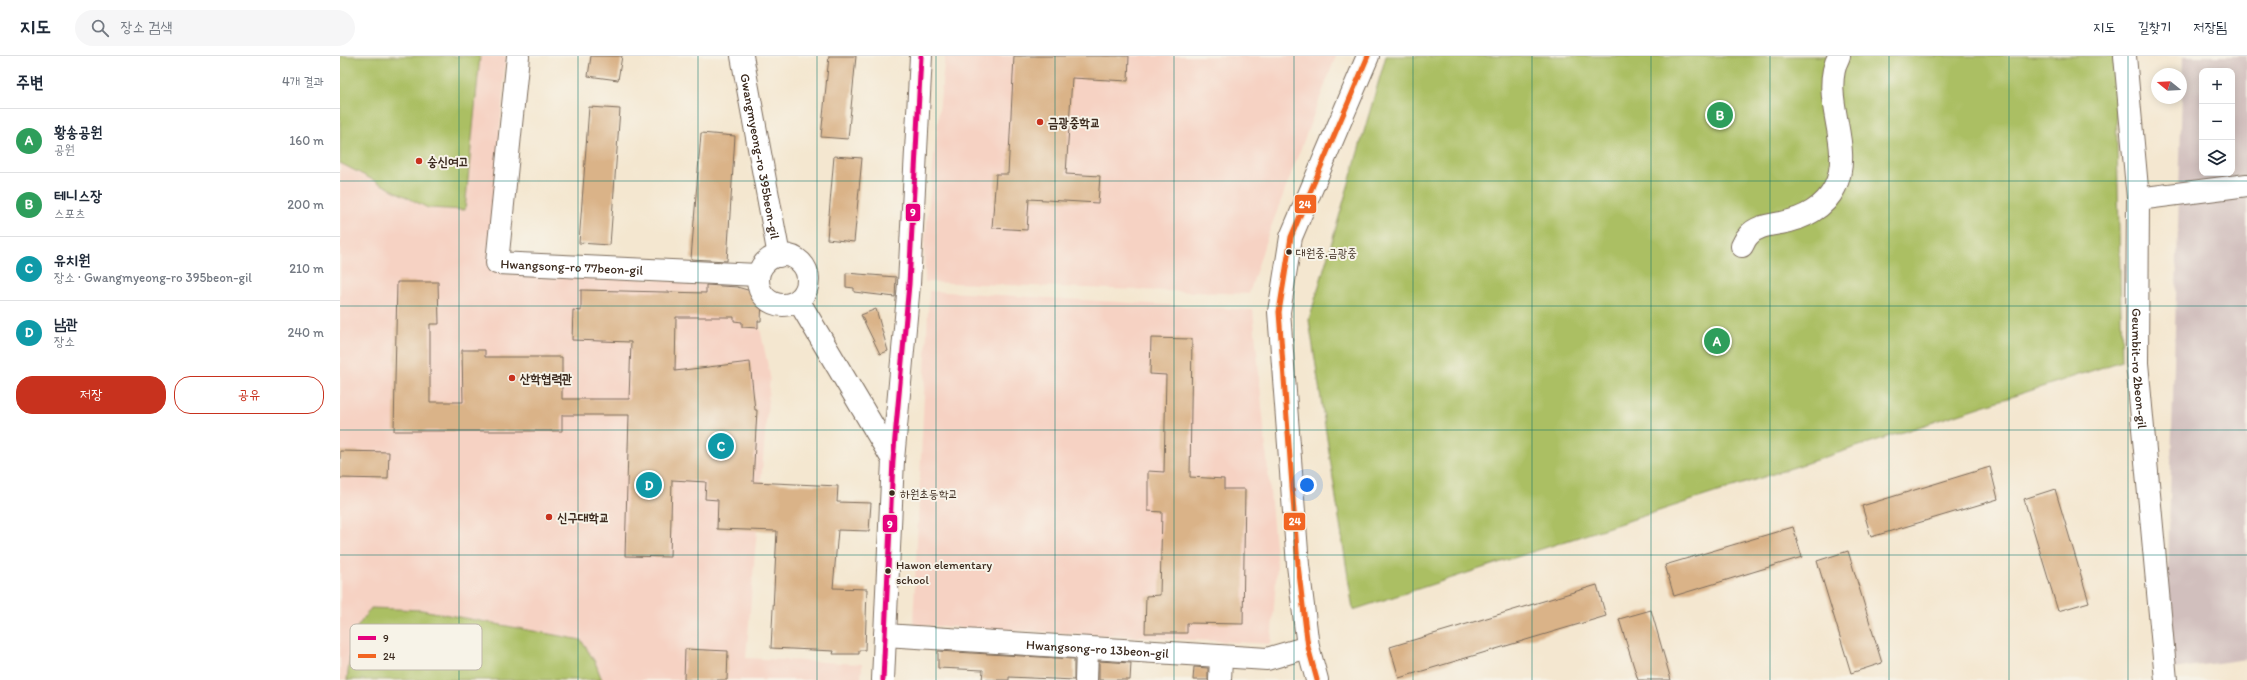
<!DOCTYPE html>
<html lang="ko">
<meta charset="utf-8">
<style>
:root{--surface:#fff;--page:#f6f6f7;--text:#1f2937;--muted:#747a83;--line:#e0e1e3;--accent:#c8321e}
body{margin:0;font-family:Itim,"Poor Story",sans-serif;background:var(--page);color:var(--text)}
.controls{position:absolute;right:12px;top:12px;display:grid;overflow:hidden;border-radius:8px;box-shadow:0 2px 10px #0003}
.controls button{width:36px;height:36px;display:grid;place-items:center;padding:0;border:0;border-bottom:1px solid var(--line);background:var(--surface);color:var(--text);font:20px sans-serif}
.compass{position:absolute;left:1811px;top:12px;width:36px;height:36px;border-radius:50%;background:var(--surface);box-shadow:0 2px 10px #0003;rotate:288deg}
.you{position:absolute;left:967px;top:429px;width:14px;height:14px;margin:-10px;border:3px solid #fff;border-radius:50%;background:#1a73e8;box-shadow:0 0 0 6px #1a73e833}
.badge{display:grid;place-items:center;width:26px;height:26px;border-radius:50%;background:var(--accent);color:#fff;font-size:13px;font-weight:700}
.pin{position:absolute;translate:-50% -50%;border:2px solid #fff;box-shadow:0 1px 4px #0006}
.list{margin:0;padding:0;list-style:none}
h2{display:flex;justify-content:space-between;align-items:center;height:52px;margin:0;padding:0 16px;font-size:17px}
h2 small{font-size:13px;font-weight:400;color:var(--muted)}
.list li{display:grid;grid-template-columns:26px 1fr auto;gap:12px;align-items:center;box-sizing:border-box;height:64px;padding:0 16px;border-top:1px solid var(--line)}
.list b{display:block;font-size:15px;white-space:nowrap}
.list p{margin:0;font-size:13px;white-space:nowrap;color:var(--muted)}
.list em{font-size:13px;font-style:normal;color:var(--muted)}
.actions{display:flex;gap:8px;padding:12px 16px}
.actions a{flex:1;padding:9px 0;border:1px solid var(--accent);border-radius:16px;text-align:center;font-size:14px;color:var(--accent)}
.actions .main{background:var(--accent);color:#fff}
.icon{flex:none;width:22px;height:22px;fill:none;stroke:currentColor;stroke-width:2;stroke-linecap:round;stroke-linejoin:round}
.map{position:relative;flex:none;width:1907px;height:624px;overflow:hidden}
header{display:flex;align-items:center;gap:24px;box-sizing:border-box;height:56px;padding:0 20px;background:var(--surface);border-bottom:1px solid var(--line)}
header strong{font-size:19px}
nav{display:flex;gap:22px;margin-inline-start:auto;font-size:14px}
.search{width:280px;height:36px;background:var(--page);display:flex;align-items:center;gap:10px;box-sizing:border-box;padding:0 14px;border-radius:22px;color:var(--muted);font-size:15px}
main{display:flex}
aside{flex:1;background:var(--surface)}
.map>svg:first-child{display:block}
.built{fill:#f6d2c3}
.industrial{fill:#d1bfbd;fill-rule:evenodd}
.green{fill:#abbf63;stroke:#737440}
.building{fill:#dab388}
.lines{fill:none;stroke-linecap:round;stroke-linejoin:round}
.minor-casing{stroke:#7c6c5c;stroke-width:24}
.tertiary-casing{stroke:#7c6c5c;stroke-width:24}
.secondary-casing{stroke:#7c6c5c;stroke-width:24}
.minor{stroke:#fff;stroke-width:22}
.tertiary{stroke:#fff;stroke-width:22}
.secondary{stroke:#fff;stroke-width:22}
.bus-1-casing{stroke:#f7f3e8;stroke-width:8}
.bus-2-casing{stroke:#f7f3e8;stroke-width:8}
.bus-1{stroke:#e5007d;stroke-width:5}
.bus-2{stroke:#f26522;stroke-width:5}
.grid{fill:none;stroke:#0f766e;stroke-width:1;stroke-opacity:0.55}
.poi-dot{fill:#c8321e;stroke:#f7f3e8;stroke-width:1.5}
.bus-dot{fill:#3b2a1e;stroke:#f7f3e8;stroke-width:1.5}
.labels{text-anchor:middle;stroke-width:4;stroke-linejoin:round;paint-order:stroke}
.bus-label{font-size:12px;fill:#3b2a1e;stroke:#f7f3e8;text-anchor:start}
.poi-label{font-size:13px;font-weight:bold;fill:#3b2a1e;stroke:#f7f3e8;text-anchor:start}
.street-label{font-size:13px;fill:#3b2a1e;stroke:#f7f3e8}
.key{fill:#f7f3e8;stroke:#bfb7ab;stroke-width:1}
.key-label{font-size:11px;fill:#3b2a1e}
.line-badge{stroke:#f7f3e8;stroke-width:1.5}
.badge-label{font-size:11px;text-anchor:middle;font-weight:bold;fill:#fff}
</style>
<header>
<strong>지도</strong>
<div class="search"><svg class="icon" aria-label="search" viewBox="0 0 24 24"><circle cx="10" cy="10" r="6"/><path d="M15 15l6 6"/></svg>장소 검색</div>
<nav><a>지도</a><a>길찾기</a><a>저장됨</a></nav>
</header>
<main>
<aside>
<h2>주변<small>4개 결과</small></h2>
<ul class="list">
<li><span class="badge" style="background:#2e9e5b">A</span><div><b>황송공원</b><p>공원</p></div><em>160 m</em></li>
<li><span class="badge" style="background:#2e9e5b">B</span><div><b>테니스장</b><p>스포츠</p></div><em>200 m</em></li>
<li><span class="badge" style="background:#0f9aa8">C</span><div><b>유치원</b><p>장소 · Gwangmyeong-ro 395beon-gil</p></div><em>210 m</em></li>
<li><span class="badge" style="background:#0f9aa8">D</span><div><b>남관</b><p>장소</p></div><em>240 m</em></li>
</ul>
<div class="actions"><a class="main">저장</a><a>공유</a></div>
</aside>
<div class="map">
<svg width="1907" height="624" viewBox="0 0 1907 624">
<rect width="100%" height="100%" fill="#f7f3e8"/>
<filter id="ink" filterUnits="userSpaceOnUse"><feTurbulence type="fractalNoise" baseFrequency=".025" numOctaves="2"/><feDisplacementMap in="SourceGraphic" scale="8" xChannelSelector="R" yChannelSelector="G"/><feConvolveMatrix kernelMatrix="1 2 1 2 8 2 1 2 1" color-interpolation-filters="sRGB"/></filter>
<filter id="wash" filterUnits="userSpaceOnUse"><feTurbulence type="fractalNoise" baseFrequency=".012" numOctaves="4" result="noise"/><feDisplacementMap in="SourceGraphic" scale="16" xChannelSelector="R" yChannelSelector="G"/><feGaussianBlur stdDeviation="0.9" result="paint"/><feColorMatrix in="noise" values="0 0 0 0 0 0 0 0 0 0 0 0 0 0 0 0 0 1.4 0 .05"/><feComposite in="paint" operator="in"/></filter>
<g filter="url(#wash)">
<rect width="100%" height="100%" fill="#f4e7d0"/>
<g class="built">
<path d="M 0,0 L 166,0 L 149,214 L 219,216 L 385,229 L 412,234 L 430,320 L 406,602 L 522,608 L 521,624 L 0,624 Z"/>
<path d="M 605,0 L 996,0 L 926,184 L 909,238 L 585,226 L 584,193 Z"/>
<path d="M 589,235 L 913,254 L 937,511 L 931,588 L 573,569 Z"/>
</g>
<path class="industrial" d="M 1843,0 L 1907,0 L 1907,603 L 1825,614 ZM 1862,15 L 1892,15 L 1892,117 L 1862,117 Z"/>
<g class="green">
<path d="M 0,0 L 140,0 L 125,154 L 88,152 L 0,107 Z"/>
<path d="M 1046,0 L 1775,0 L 1782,305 L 1013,554 L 969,264 Z"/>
<path d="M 31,552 L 82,554 L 241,584 L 255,606 L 262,624 L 7,624 L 13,577 Z"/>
</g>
<g id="blocks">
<g class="building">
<path d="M 251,0 L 282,0 L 278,24 L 248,20 Z"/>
<path d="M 489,0 L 516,0 L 508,83 L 481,81 Z"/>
<path d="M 674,0 L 789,0 L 788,25 L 732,22 L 726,118 L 760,120 L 758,147 L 689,143 L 687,174 L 652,172 L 656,118 L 668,118 Z"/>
<path d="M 249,51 L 280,53 L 270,189 L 239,187 Z"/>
<path d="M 361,77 L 395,80 L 387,205 L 351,203 Z"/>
<path d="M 494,100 L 522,102 L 514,186 L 487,183 Z"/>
<path d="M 506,217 L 556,221 L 555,241 L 514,236 L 514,232 L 506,231 Z"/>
<path d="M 57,226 L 98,226 L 99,268 L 90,268 L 90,346 L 123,346 L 122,294 L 145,294 L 145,301 L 222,301 L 222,343 L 289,343 L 291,286 L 232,284 L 233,254 L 241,255 L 241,234 L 366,237 L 366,229 L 397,231 L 418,237 L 422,244 L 421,265 L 418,265 L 418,272 L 402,271 L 402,266 L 394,265 L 394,261 L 336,261 L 335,315 L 410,306 L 415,354 L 417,354 L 413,426 L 498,430 L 497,446 L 531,447 L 529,475 L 498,474 L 493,532 L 527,533 L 525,594 L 519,594 L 519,598 L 493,598 L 494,595 L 431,592 L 437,475 L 377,473 L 378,444 L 365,443 L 366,426 L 332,424 L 330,501 L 285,500 L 289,359 L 222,359 L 222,375 L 54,375 Z"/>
<path d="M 536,253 L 548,295 L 540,298 L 521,259 Z"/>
<path d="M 811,282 L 852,283 L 850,421 L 884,423 L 884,433 L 905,433 L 903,568 L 847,567 L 847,577 L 805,577 L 806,540 L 820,539 L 822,456 L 808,455 L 808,415 L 824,416 L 826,319 L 810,318 Z"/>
<path d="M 0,395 L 49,396 L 48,423 L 0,422 Z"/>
<path d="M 1650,411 L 1658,443 L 1531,481 L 1522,450 Z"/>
<path d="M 1715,433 L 1749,546 L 1718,555 L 1684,443 Z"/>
<path d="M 1453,471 L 1462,501 L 1334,540 L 1325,509 Z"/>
<path d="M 1508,495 L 1542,607 L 1511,617 L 1477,505 Z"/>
<path d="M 1257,529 L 1266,560 L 1059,622 L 1050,591 Z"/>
<path d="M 1311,554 L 1331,624 L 1298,624 L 1279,563 Z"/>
<path d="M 345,593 L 388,595 L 387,624 L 344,624 Z"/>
<path d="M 598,595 L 734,603 L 734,624 L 669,621 L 669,624 L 642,624 L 643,614 L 598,612 Z"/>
<path d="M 759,605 L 791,607 L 790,624 L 759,624 Z"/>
<path d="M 854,611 L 868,612 L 868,624 L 853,624 Z"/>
</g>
</g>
</g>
<g filter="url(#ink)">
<use href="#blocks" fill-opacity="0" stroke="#7c6c5c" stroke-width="1"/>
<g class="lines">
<defs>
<g id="minor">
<path id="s1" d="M 178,0 L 157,207 L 418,219"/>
<path id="s2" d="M 402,0 L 439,200"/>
<path id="s3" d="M 1785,0 L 1798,143 L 1797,307 L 1826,624"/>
<path d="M 1798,143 L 1907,129"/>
<path d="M 1402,190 C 1404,187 1405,183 1408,180 C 1416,170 1430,169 1441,167 C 1463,163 1485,152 1495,131 C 1515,89 1478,41 1499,0"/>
<circle cx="443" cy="224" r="25"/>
<path d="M 458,244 L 553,404"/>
<path id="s4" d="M 545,579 L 927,603 L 968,591"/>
<path d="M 746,624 L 747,593"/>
<path d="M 880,624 L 881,602"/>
</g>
<path id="tertiary" d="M 977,624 L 968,591 L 958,509 L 939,256 L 951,181 L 1028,0"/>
<path id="secondary" d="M 543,624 L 553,404 L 569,228 L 581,0"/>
</defs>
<use href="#minor" class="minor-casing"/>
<use href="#tertiary" class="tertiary-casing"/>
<use href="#secondary" class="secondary-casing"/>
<use href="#minor" class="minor"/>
<use href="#tertiary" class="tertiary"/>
<use href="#secondary" class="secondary"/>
<defs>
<path id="bus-1" d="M 543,624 L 553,404 L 569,228 L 581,0"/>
<path id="bus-2" d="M 977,624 L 968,591 L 958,509 L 939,256 L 951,181 L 1028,0"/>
</defs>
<use href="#bus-1" class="bus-1-casing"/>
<use href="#bus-2" class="bus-2-casing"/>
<use href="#bus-1" class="bus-1"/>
<use href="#bus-2" class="bus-2"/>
</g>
</g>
<path class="grid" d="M 119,0 L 119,624M 238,0 L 238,624M 358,0 L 358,624M 477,0 L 477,624M 596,0 L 596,624M 715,0 L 715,624M 834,0 L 834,624M 954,0 L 954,624M 1073,0 L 1073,624M 1192,0 L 1192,624M 1311,0 L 1311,624M 1430,0 L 1430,624M 1549,0 L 1549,624M 1669,0 L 1669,624M 1788,0 L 1788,624M 0,125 L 1907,125M 0,250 L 1907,250M 0,374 L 1907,374M 0,499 L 1907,499"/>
<g class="poi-dot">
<circle cx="700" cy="66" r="4"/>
<circle cx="79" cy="105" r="4"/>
<circle cx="172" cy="322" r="4"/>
<circle cx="209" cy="461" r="4"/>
</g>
<g class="bus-dot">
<circle cx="949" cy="196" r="3.5"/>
<circle cx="552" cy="437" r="3.5"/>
<circle cx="548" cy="515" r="3.5"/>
</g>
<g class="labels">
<g class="bus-label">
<text x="956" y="201">대원중.금광중</text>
<text x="560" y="442">하원초등학교</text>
<text x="556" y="513">Hawon elementary<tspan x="556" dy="15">school</tspan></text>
</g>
<g class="poi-label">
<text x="708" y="71">금광중학교</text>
<text x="87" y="110">숭신여고</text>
<text x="180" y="327">산학협력관</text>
<text x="217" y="466">신구대학교</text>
</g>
<g class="street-label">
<text dy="5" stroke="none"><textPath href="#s2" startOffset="102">Gwangmyeong-ro 395beon-gil</textPath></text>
<text dy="5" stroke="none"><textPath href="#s1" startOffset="283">Hwangsong-ro 77beon-gil</textPath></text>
<text dy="5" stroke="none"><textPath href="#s3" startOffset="313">Geumbit-ro 2beon-gil</textPath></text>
<text dy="5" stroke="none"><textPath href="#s4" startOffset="213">Hwangsong-ro 13beon-gil</textPath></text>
</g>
</g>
<rect x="10" y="568" width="132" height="46" rx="6" class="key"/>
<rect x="18" y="580" width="18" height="4" fill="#e5007d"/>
<rect x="18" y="598" width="18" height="4" fill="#f26522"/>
<g class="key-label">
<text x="43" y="586">9</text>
<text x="43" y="604">24</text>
</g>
<g class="line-badge">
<rect x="954" y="138" width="23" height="20" rx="4" fill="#f26522"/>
<rect x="565" y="147" width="16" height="19" rx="4" fill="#e5007d"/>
<rect x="943" y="456" width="23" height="19" rx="4" fill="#f26522"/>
<rect x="542" y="458" width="16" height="19" rx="4" fill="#e5007d"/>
</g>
<g class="badge-label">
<text x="965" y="152">24</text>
<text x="573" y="160">9</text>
<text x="955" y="469">24</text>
<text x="550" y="472">9</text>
</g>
</svg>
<div class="controls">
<button>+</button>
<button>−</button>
<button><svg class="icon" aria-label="layers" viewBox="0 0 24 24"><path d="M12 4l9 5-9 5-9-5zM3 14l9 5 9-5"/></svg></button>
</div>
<svg class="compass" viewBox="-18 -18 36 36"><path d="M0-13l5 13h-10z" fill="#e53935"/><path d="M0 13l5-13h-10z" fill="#747a83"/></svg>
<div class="you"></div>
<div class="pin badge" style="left:1377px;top:285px;background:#2e9e5b">A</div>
<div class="pin badge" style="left:1380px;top:59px;background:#2e9e5b">B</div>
<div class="pin badge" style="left:381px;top:390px;background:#0f9aa8">C</div>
<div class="pin badge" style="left:309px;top:429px;background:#0f9aa8">D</div>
</div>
</main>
